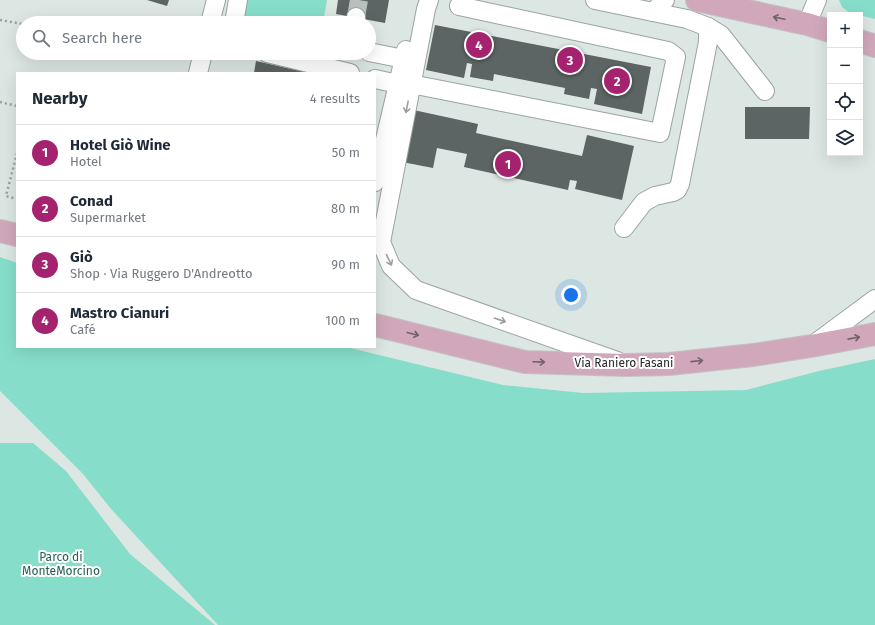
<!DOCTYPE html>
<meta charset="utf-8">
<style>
:root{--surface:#fff;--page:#f2f2f3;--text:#1f2937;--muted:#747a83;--line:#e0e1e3;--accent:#a5226f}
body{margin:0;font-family:"Fira Sans",sans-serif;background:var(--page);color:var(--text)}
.controls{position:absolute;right:12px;top:12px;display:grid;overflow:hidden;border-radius:0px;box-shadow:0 4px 16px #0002}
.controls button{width:36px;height:36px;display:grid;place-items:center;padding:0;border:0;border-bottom:1px solid var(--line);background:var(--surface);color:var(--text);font:20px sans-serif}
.you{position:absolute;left:571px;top:295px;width:14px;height:14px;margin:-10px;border:3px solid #fff;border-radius:50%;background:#1a73e8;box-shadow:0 0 0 6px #1a73e833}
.badge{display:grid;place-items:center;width:26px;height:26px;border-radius:50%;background:var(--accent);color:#fff;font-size:13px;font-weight:700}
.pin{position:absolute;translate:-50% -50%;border:2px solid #fff;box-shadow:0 1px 4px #0006}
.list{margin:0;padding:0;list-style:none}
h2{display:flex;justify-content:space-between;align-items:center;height:52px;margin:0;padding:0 16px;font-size:17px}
h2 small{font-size:13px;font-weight:400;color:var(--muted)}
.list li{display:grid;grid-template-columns:26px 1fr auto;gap:12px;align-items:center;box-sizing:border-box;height:56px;padding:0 16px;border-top:1px solid var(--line)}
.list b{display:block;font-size:15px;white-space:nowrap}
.list p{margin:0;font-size:13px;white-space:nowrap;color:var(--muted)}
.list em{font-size:13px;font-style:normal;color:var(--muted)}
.icon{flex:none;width:22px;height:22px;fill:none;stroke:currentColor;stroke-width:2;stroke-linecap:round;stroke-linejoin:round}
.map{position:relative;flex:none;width:875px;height:625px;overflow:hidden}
.search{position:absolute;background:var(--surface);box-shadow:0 4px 16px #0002;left:16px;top:16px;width:360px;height:44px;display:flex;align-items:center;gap:10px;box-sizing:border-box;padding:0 14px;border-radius:22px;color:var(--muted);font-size:15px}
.panel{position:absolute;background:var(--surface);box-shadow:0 4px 16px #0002;left:16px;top:72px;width:360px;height:276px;border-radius:0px}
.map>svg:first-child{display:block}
.green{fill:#86deca}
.building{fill:#5c6563}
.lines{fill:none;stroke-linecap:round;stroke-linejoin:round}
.minor-tunnel{stroke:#b8c0be;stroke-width:18;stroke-dasharray:18 9;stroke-linecap:butt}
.minor-casing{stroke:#9aa4a1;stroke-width:20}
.major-casing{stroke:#c2c3c3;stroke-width:24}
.path{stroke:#9aa29f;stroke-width:2.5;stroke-dasharray:2 3;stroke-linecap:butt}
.minor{stroke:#fff;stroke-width:18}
.major{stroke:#d1a8bb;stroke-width:22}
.oneway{stroke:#73626a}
.oneway2{stroke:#9d9f9e}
.labels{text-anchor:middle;stroke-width:4;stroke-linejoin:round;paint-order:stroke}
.street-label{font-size:12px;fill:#262928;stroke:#fff}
.park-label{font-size:12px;fill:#285f53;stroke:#fff}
</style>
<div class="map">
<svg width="875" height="625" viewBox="0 0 875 625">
<rect width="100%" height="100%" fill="#dce6e3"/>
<g class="green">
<path d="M 245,0 L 327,0 L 323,23 L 239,23 Z"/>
<path d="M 839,0 L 875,0 L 875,19 L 850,13 L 842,7 Z"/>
<path d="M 0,257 L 17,263 L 17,347 L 346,347 L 503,385 L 583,393 L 746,390 L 819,371 L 875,359 L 875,625 L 218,625 L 112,510 L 83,474 L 0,391 Z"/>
<path d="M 0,443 L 33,443 L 66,471 L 130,554 L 215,625 L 0,625 Z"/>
</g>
<g class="building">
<path d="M 147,0 L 169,0 L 167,6 Z"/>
<path d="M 338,0 L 389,0 L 385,23 L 336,14 Z"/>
<path d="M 435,25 L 651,67 L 642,114 L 594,104 L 597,89 L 591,88 L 589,99 L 564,94 L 565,88 L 494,74 L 493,81 L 470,77 L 472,64 L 467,63 L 464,78 L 426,70 Z"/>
<path d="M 256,61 L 305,72 L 305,73 L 254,73 Z"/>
<path d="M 745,107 L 810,107 L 809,139 L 745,139 Z"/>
<path d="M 409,109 L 478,124 L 476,133 L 582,156 L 587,135 L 634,146 L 622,200 L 575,189 L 577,181 L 570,180 L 568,190 L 464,167 L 467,154 L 437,148 L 433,168 L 397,161 Z"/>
</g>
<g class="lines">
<path class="minor-tunnel" d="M 356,17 L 359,0"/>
<defs>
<g id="minor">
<path d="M 429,0 L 426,9 L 381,242 L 391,266 L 416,290 L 617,361"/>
<path d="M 595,0 L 653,12 L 665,0"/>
<path d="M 653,12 L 687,19 L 708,27 L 721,35 L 765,91"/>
<path d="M 210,23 L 216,0"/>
<path d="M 234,23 L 238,0"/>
<path d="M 356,23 L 356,17"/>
<path d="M 807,24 L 817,0"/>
<path d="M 369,52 L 404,59"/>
<path d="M 267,53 L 350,73"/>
<path d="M 198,73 L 203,53"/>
<path d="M 375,79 L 398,84"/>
<path d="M 411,84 L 660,133 L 676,57 L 668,51 L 459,6"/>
<path d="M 375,182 L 406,50"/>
<path d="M 624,228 L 644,202 L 655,196 L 673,192 L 677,190 L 680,184 L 708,42 L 708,27"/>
<path d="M 813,345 L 875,299"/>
</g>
<g id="major">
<path d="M 697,0 L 807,24 L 830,31"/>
<path d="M 860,41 L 875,46"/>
<path d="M 0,231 L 17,235"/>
<path d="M 375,325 L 525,362 L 626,365 L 669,364 L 753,355 L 811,346 L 875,334"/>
</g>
</defs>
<use href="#minor" class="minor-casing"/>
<use href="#major" class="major-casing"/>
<g class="path">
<path d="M 0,20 L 23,24"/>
<path d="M 172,53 L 184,55"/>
<path d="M 111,58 L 113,53"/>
<path d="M 0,102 L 17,106"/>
<path d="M 17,153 L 6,196 L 17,199"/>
</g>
<use href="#minor" class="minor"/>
<use href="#major" class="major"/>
</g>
<defs><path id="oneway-shaft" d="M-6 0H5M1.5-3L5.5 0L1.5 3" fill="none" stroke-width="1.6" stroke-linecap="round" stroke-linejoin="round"/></defs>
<g class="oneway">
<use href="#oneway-shaft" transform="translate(779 18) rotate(-168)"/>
<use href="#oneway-shaft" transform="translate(413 334) rotate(14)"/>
<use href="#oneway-shaft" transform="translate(854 338) rotate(-11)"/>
<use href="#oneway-shaft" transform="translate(697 361) rotate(-6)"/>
<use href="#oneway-shaft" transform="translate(539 362) rotate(2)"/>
</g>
<g class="oneway2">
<use href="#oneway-shaft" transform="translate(407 107) rotate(101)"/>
<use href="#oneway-shaft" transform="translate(389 260) rotate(65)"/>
<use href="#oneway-shaft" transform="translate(500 320) rotate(19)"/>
</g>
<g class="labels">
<g class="street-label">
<text x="624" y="367">Via Raniero Fasani</text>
</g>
<g class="park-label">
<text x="61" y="561">Parco di<tspan x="61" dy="14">MonteMorcino</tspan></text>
</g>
</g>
</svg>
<div class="controls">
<button>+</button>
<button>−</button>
<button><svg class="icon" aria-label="locate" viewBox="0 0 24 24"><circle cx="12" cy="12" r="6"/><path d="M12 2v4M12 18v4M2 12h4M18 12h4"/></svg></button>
<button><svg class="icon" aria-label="layers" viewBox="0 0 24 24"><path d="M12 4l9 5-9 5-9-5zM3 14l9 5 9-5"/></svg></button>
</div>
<div class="you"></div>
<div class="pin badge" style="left:508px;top:164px">1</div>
<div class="pin badge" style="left:617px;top:81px">2</div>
<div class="pin badge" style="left:570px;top:60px">3</div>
<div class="pin badge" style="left:479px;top:45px">4</div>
<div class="search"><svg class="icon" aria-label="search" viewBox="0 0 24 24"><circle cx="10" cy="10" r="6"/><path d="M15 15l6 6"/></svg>Search here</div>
<section class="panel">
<h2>Nearby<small>4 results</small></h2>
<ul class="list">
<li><span class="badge">1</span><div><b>Hotel Giò Wine</b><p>Hotel</p></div><em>50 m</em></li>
<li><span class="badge">2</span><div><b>Conad</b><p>Supermarket</p></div><em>80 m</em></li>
<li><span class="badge">3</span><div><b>Giò</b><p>Shop · Via Ruggero D'Andreotto</p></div><em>90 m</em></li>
<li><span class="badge">4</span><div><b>Mastro Cianuri</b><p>Café</p></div><em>100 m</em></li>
</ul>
</section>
</div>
